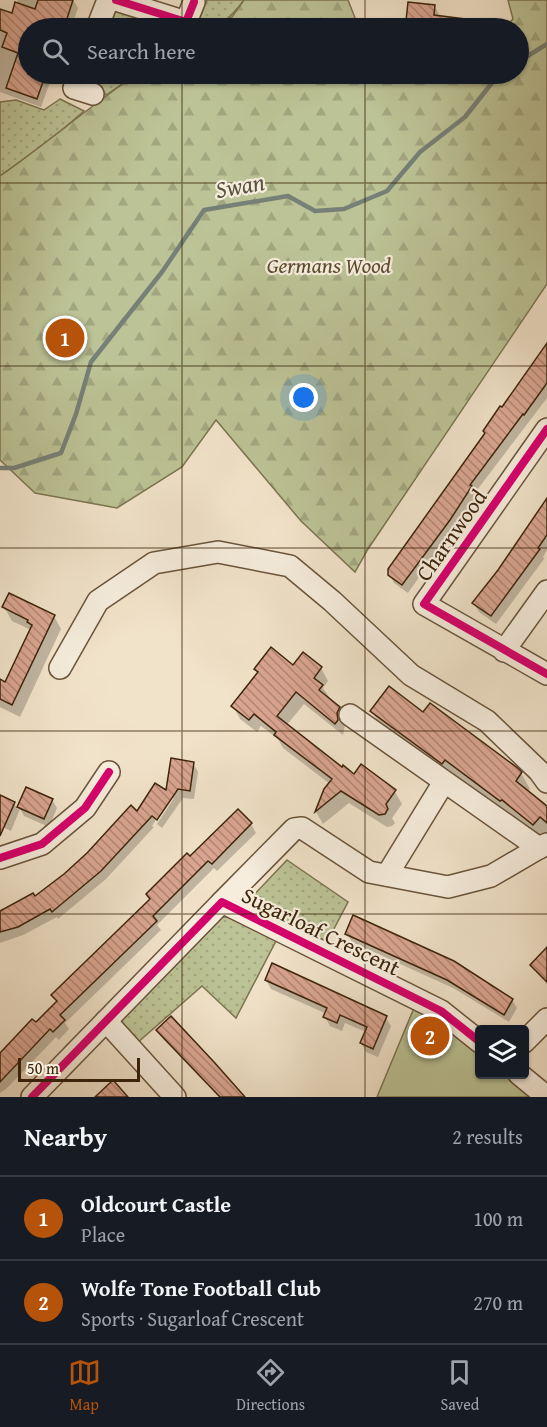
<!DOCTYPE html>
<meta charset="utf-8">
<style>
:root{--surface:#171b24;--page:#20242c;--text:#f1f3f6;--muted:#9ea1a6;--line:#363941;--accent:#b45309}
body{margin:0;font-family:"Gentium Book Plus",serif;background:var(--page);color:var(--text)}
.controls{position:absolute;right:18px;bottom:18px;display:grid;overflow:hidden;border-radius:6px;box-shadow:0 2px 4px #0004}
.controls button{width:54px;height:54px;display:grid;place-items:center;padding:0;border:0;border-bottom:2px solid var(--line);background:var(--surface);color:var(--text);font:30px sans-serif}
.scale{position:absolute;left:18px;bottom:15px;width:122px;box-sizing:border-box;padding-left:6px;border:3px solid #3d240b;border-top:0;font-size:16px;line-height:21px;white-space:nowrap;color:#3d240b;-webkit-text-stroke:4px #f6eddd;paint-order:stroke}
.you{position:absolute;left:304px;top:398px;width:21px;height:21px;margin:-15px;border:4px solid #fff;border-radius:50%;background:#1a73e8;box-shadow:0 0 0 9px #1a73e833}
.badge{display:grid;place-items:center;width:39px;height:39px;border-radius:50%;background:var(--accent);color:#fff;font-size:20px;font-weight:700}
.pin{position:absolute;translate:-50% -50%;border:3px solid #fff;box-shadow:0 2px 6px #0006}
.list{margin:0;padding:0;list-style:none}
h2{display:flex;justify-content:space-between;align-items:center;height:78px;margin:0;padding:0 24px;font-size:26px}
h2 small{font-size:20px;font-weight:400;color:var(--muted)}
.list li{display:grid;grid-template-columns:39px 1fr auto;gap:18px;align-items:center;box-sizing:border-box;height:84px;padding:0 24px;border-top:2px solid var(--line)}
.list b{display:block;font-size:22px;white-space:nowrap}
.list p{margin:0;font-size:20px;white-space:nowrap;color:var(--muted)}
.list em{font-size:20px;font-style:normal;color:var(--muted)}
.icon{flex:none;width:33px;height:33px;fill:none;stroke:currentColor;stroke-width:2;stroke-linecap:round;stroke-linejoin:round}
.map{position:relative;flex:none;width:547px;height:1097px;overflow:hidden}
.search{position:absolute;background:var(--surface);box-shadow:0 2px 4px #0004;left:18px;right:18px;top:18px;height:66px;display:flex;align-items:center;gap:15px;box-sizing:border-box;padding:0 21px;border-radius:33px;color:var(--muted);font-size:22px}
.sheet{height:246px;background:var(--surface)}
nav{display:flex;justify-content:space-around;align-items:center;box-sizing:border-box;height:84px;border-top:2px solid var(--line);background:var(--surface);font-size:16px;color:var(--muted)}
nav a{display:grid;justify-items:center;gap:3px}
nav .on{color:var(--accent)}
.map>svg:first-child{display:block}
.grass{fill:url(#grass-dots);stroke:#7c7450;stroke-width:1.5}
.forest{fill:url(#forest-firs);stroke:#7c7450;stroke-width:1.5}
.pitch{fill:#bcc396;stroke:#7c7450;stroke-width:1.5}
.shadow{fill:#0003}
.lines{fill:none;stroke-linecap:round;stroke-linejoin:round}
.stream{stroke:#768076;stroke-width:4.5}
.building{fill:url(#building-back-hatch);stroke:#3d240b;stroke-width:1.5}
.minor-casing{stroke:#6a543b;stroke-width:24}
.minor{stroke:#f6eddd;stroke-width:21}
.cycleway-casing{stroke:#f6eddd;stroke-width:11}
.cycleway{stroke:#d6006c;stroke-width:8}
.grid{fill:none;stroke:#3d240b;stroke-width:1.5;stroke-opacity:0.55}
.labels{text-anchor:middle;stroke-width:4.5;stroke-linejoin:round;paint-order:stroke}
.park-label{font-size:22px;font-style:italic;fill:#5d4c2e;stroke:#f6eddd}
.street-label{font-size:22px;fill:#3d240b;stroke:#f6eddd}
.water-label{font-size:24px;font-style:italic;fill:#5a5240;stroke:#f6eddd}
</style>
<div class="map">
<svg width="547" height="1097" viewBox="0 0 547 1097">
<defs>
<pattern id="grass-dots" width="8" height="8" patternUnits="userSpaceOnUse" patternTransform="scale(1.5)"><rect width="8" height="8" fill="#bcc396"/><path d="M2 2h.1M6 6h.1" fill="none" stroke="#a2a780" stroke-width="1.8" stroke-linecap="round"/></pattern>
<pattern id="forest-firs" width="22" height="20" patternUnits="userSpaceOnUse" patternTransform="scale(1.5)"><rect width="22" height="20" fill="#bcc396"/><path d="M5 1l3.5 6h-7zM16 11l3.5 6h-7z" fill="#a2a780"/></pattern>
<pattern id="building-back-hatch" width="6" height="6" patternUnits="userSpaceOnUse" patternTransform="scale(1.5)"><rect width="6" height="6" fill="#daa591"/><path d="M-1 5l2 2M0 0l6 6M5-1l2 2" fill="none" stroke="#b28675"/></pattern>
</defs>
<rect width="100%" height="100%" fill="#f1e3ca"/>
<filter id="stains"><feTurbulence type="fractalNoise" baseFrequency=".00333" numOctaves="4"/><feColorMatrix values="0 0 0 0 .2 0 0 0 0 .09 0 0 0 0 .02 0 0 0 .5 -.17"/></filter>
<radialGradient id="worn" r=".72"><stop offset=".6" stop-color="#630" stop-opacity="0"/><stop offset="1" stop-color="#630" stop-opacity=".3"/></radialGradient>
<g class="grass">
<path d="M 207,0 L 244,0 C 230,19 220,28 196,28 Z"/>
<path d="M 118,9 L 181,28 L 106,28 L 111,14 Z"/>
<path d="M 90,74 L 137,74 L 106,95 L 94,85 Z"/>
<path d="M 60,99 L 84,111 L 47,143 L 0,176 L 0,102 L 16,100 L 44,110 Z"/>
<path d="M 287,860 L 348,902 L 325,946 L 245,909 L 249,900 Z"/>
<path d="M 222,917 L 228,917 L 277,939 L 236,1018 L 202,986 L 136,1044 L 121,1024 L 121,1020 Z"/>
</g>
<g class="forest">
<path d="M 244,0 L 348,0 L 359,28 L 211,28 L 232,17 Z"/>
<path d="M 508,0 L 547,0 L 547,284 L 368,549 L 355,572 L 301,521 L 216,420 L 182,467 L 117,508 L 35,493 L 0,460 L 0,176 C 47,143 90,106 137,74 L 518,74 L 518,28 L 504,28 L 513,19 Z"/>
</g>
<path class="pitch" d="M 414,1008 L 435,1018 L 479,1054 L 480,1074 L 505,1075 L 533,1097 L 377,1097 Z"/>
<g class="shadow">
<path d="M 18,0 L 73,0 L 78,8 L 71,28 L 28,28 L 28,74 L 53,74 L 41,107 L 0,92 L 0,10 L 13,15 Z"/>
<path d="M 435,7 L 441,18 L 455,19 L 461,28 L 412,28 L 408,21 Z"/>
<path d="M 547,345 L 547,398 L 474,494 L 476,496 L 408,593 L 394,583 L 389,574 Z"/>
<path d="M 547,500 L 547,550 L 543,557 L 544,559 L 496,624 L 479,612 L 474,603 L 499,571 Z"/>
<path d="M 4,607 L 54,616 L 61,629 L 20,717 L 0,707 L 0,681 L 6,684 L 31,630 L 12,621 Z"/>
<path d="M 293,667 L 321,668 L 328,681 L 323,688 L 346,721 L 343,735 L 304,704 L 286,726 L 342,769 L 395,792 L 402,804 L 392,818 L 395,823 L 392,826 L 387,827 L 349,803 L 323,824 L 316,812 L 325,790 L 330,784 L 283,748 L 278,739 L 261,726 L 257,732 L 240,719 L 233,706 L 258,674 L 256,669 Z"/>
<path d="M 372,711 L 423,714 L 521,773 L 530,789 L 528,792 L 547,806 L 547,835 L 543,840 L 511,815 L 510,816 L 455,775 L 452,779 L 381,727 Z"/>
<path d="M 193,763 L 198,772 L 194,799 L 183,798 L 162,828 L 157,824 L 155,827 L 174,798 L 170,798 L 152,826 L 154,827 L 106,879 L 58,919 L 57,917 L 23,935 L 0,943 L 0,910 L 3,908 L 4,910 L 35,898 L 137,813 L 167,793 Z"/>
<path d="M 27,789 L 52,800 L 57,808 L 49,827 L 24,816 L 20,809 L 11,831 L 0,826 L 0,797 L 14,803 L 18,810 Z"/>
<path d="M 238,811 L 251,824 L 256,833 L 217,871 L 214,868 L 157,925 L 161,930 L 65,1023 L 69,1029 L 59,1040 L 56,1037 L 7,1088 L 0,1093 L 0,1055 L 36,1025 L 57,1003 L 53,995 L 151,900 Z"/>
<path d="M 347,933 L 512,1000 L 517,1008 L 509,1022 L 453,988 L 352,942 Z"/>
<path d="M 547,949 L 547,984 L 537,973 L 532,965 Z"/>
<path d="M 266,980 L 386,1018 L 391,1026 L 378,1057 L 366,1052 L 361,1043 L 366,1032 L 345,1023 L 342,1031 L 330,1026 L 325,1017 L 327,1014 L 271,989 Z"/>
<path d="M 158,1030 L 243,1097 L 219,1097 L 163,1039 Z"/>
</g>
<g class="lines">
<g class="stream">
<path d="M 518,62 L 547,44"/>
<path d="M 0,468 L 14,468 L 61,453 L 76,414 L 91,362 L 162,272 L 204,210 L 288,196 L 315,211 L 344,209 L 387,191 L 420,152 L 465,117 L 499,74"/>
</g>
</g>
<g class="building">
<path d="M 38,0 L 73,0 L 64,28 L 28,28 L 28,74 L 45,76 L 37,99 L 6,88 L 18,53 L 2,47 L 7,33 L 0,30 L 0,9 L 12,13 L 15,2 L 35,9 Z"/>
<path d="M 408,2 L 435,5 L 434,15 L 473,20 L 472,28 L 412,28 L 413,22 L 406,21 Z"/>
<path d="M 547,343 L 547,383 L 524,415 L 523,414 L 470,485 L 472,486 L 450,520 L 402,585 L 388,575 L 388,569 L 485,433 L 483,431 L 500,406 L 502,407 Z"/>
<path d="M 547,498 L 547,535 L 538,548 L 540,549 L 491,616 L 472,603 L 498,570 Z"/>
<path d="M 9,593 L 55,615 L 12,705 L 0,699 L 0,679 L 5,682 L 32,625 L 27,622 L 28,620 L 2,607 Z"/>
<path d="M 271,647 L 293,665 L 303,652 L 322,667 L 314,678 L 323,685 L 319,690 L 340,707 L 337,713 L 338,720 L 335,724 L 296,692 L 277,716 L 342,767 L 343,765 L 354,774 L 361,764 L 396,790 L 386,804 L 388,809 L 385,814 L 379,815 L 341,791 L 315,812 L 324,789 L 332,779 L 274,735 L 276,732 L 254,714 L 249,720 L 231,706 L 258,672 L 254,669 Z"/>
<path d="M 389,686 L 423,712 L 430,703 L 519,769 L 522,772 L 516,781 L 547,806 L 547,823 L 540,817 L 533,825 L 502,800 L 500,801 L 445,760 L 442,764 L 370,711 Z"/>
<path d="M 171,758 L 194,762 L 190,791 L 178,789 L 157,820 L 152,816 L 101,871 L 52,912 L 50,909 L 18,927 L 0,932 L 0,911 L 33,893 L 35,896 L 64,874 L 87,853 L 131,805 L 137,811 L 155,783 L 166,790 Z"/>
<path d="M 26,787 L 53,799 L 44,819 L 17,807 Z"/>
<path d="M 0,795 L 15,802 L 0,836 Z"/>
<path d="M 238,809 L 252,823 L 212,864 L 208,861 L 153,916 L 157,921 L 60,1015 L 65,1020 L 53,1032 L 50,1029 L 0,1082 L 0,1053 L 32,1019 L 36,1022 L 57,1001 L 51,995 L 150,899 L 146,894 L 187,853 L 190,856 Z"/>
<path d="M 353,915 L 454,961 L 513,999 L 504,1015 L 447,980 L 345,934 Z"/>
<path d="M 547,947 L 547,982 L 530,965 Z"/>
<path d="M 272,963 L 387,1016 L 373,1049 L 360,1043 L 367,1027 L 340,1015 L 337,1023 L 323,1017 L 327,1008 L 265,980 Z"/>
<path d="M 171,1016 L 214,1062 L 245,1097 L 220,1097 L 156,1030 Z"/>
<path d="M 113,1080 L 128,1097 L 95,1097 Z"/>
</g>
<g class="lines">
<defs>
<g id="minor">
<path d="M 116,0 L 186,22 L 194,2"/>
<path d="M 97,28 L 108,0"/>
<path d="M 80,74 L 74,88 L 93,94"/>
<path d="M 547,429 L 424,604 L 547,674"/>
<path d="M 504,651 L 547,591"/>
<path d="M 60,668 L 98,601 L 154,563 L 218,552 L 290,566 L 332,601 L 411,675 L 487,721 L 539,771 L 547,782"/>
<path d="M 350,715 L 539,848 L 547,844"/>
<path d="M 0,858 L 42,844 L 85,808 L 109,772"/>
<path d="M 387,875 L 444,782"/>
<path d="M 222,902 L 294,829 L 302,828 L 369,872 L 448,887 L 491,876 L 539,848"/>
<path d="M 106,1021 L 175,1097"/>
<path d="M 524,1042 L 547,1019"/>
<path d="M 519,1074 L 547,1097"/>
<path d="M 32,1097 L 222,902 L 441,1011 L 480,1042"/>
</g>
</defs>
<use href="#minor" class="minor-casing"/>
<use href="#minor" class="minor"/>
<defs>
<g id="cycleway">
<path d="M 116,0 L 186,22 L 194,2"/>
<path d="M 547,429 L 424,604 L 547,674"/>
<path d="M 0,858 L 42,844 L 85,808 L 109,772"/>
<path d="M 32,1097 L 222,902 L 441,1011 L 480,1042"/>
</g>
</defs>
<use href="#cycleway" class="cycleway-casing"/>
<use href="#cycleway" class="cycleway"/>
</g>
<path class="grid" d="M 182,0 L 182,28M 365,0 L 365,28M 182,74 L 182,1097M 365,74 L 365,1097M 0,183 L 547,183M 0,366 L 547,366M 0,548 L 547,548M 0,731 L 547,731M 0,914 L 547,914"/>
<g class="labels">
<g class="park-label">
<text x="329" y="273">Germans Wood</text>
</g>
<g class="street-label">
<text transform="translate(451 535) rotate(-55)" y="8">Charnwood</text>
<text transform="translate(321 931) rotate(26)" y="8">Sugarloaf Crescent</text>
</g>
<g class="water-label">
<text transform="translate(240 186) rotate(-10)" y="8">Swan</text>
</g>
</g>
<rect width="100%" height="100%" filter="url(#stains)"/>
<rect width="100%" height="100%" fill="url(#worn)"/>
</svg>
<div class="controls">
<button><svg class="icon" aria-label="layers" viewBox="0 0 24 24"><path d="M12 4l9 5-9 5-9-5zM3 14l9 5 9-5"/></svg></button>
</div>
<div class="scale">50 m</div>
<div class="you"></div>
<div class="pin badge" style="left:65px;top:338px">1</div>
<div class="pin badge" style="left:430px;top:1036px">2</div>
<div class="search"><svg class="icon" aria-label="search" viewBox="0 0 24 24"><circle cx="10" cy="10" r="6"/><path d="M15 15l6 6"/></svg>Search here</div>
</div>
<section class="sheet">
<h2>Nearby<small>2 results</small></h2>
<ul class="list">
<li><span class="badge">1</span><div><b>Oldcourt Castle</b><p>Place</p></div><em>100 m</em></li>
<li><span class="badge">2</span><div><b>Wolfe Tone Football Club</b><p>Sports · Sugarloaf Crescent</p></div><em>270 m</em></li>
</ul>
</section>
<nav>
<a class="on"><svg class="icon" aria-label="map" viewBox="0 0 24 24"><path d="M3 6l6-2 6 2 6-2v14l-6 2-6-2-6 2zM9 4v14M15 6v14"/></svg>Map</a>
<a><svg class="icon" aria-label="directions" viewBox="0 0 24 24"><path d="M12 3l9 9-9 9-9-9zM9 14v-3h6M13 9l2 2-2 2"/></svg>Directions</a>
<a><svg class="icon" aria-label="saved" viewBox="0 0 24 24"><path d="M7 4h10v16l-5-4-5 4z"/></svg>Saved</a>
</nav>
